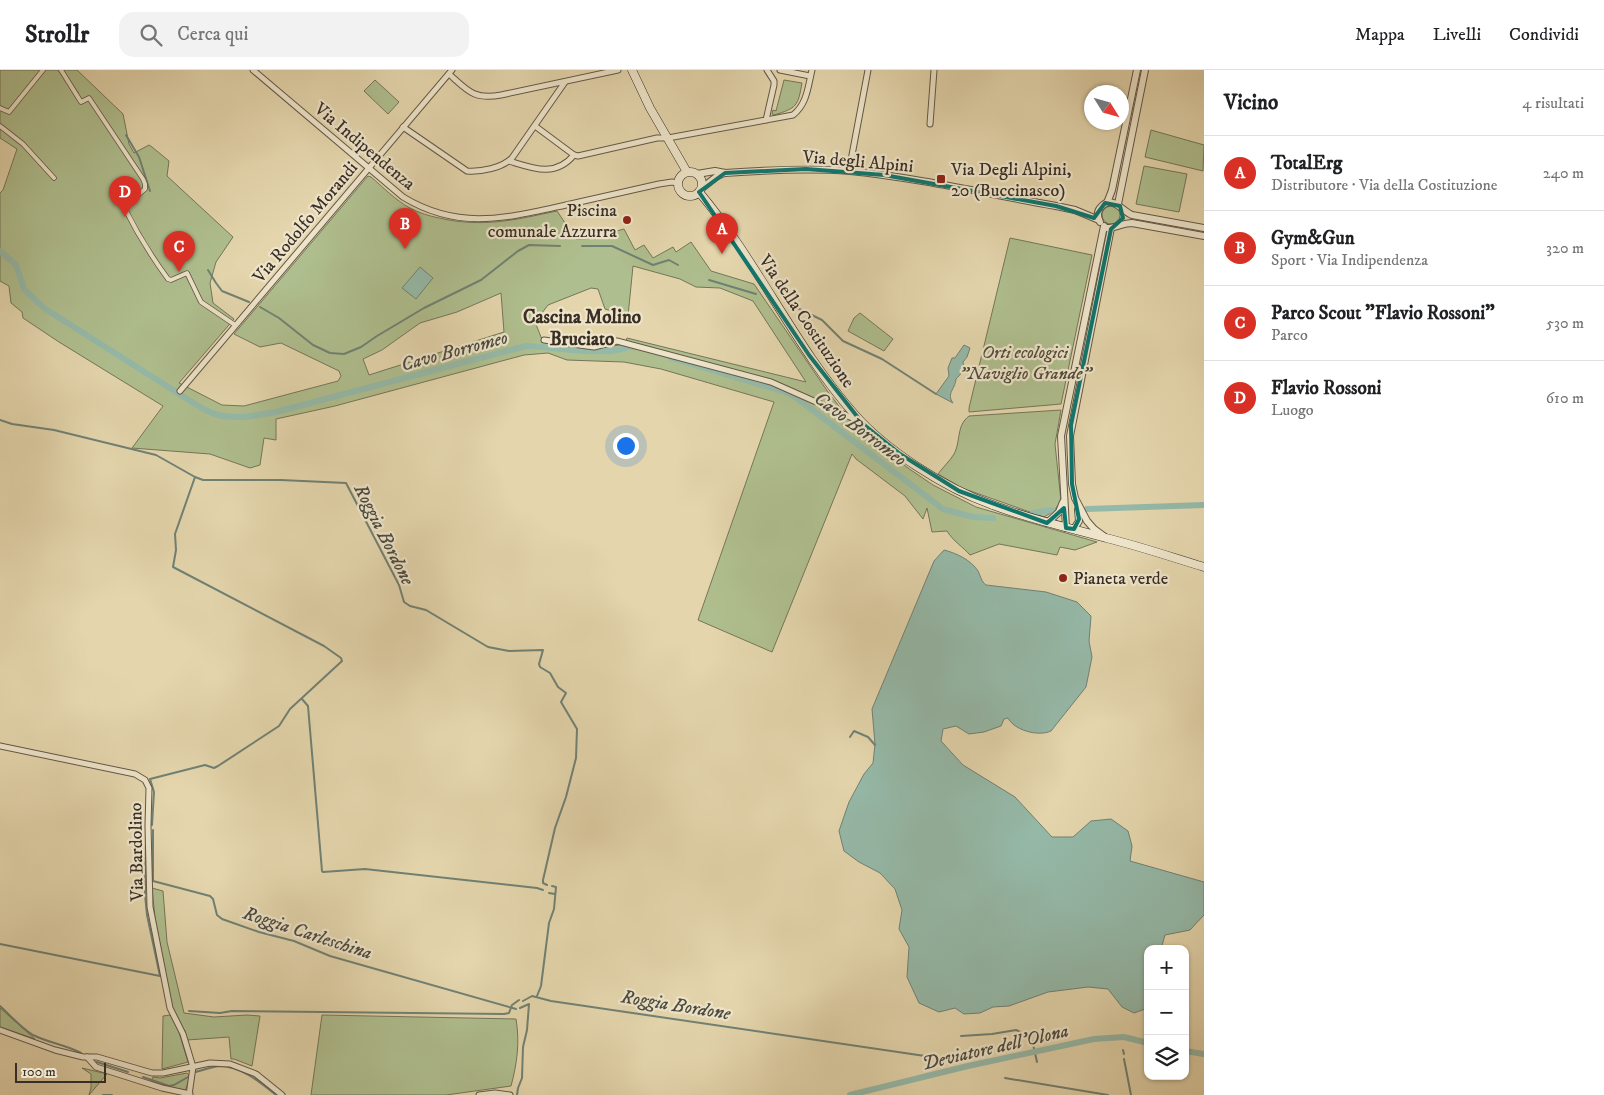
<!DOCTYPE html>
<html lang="it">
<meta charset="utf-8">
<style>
:root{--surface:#fff;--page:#f2f2f2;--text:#202124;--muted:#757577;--line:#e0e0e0;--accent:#d93025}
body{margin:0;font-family:"IM FELL DW Pica",serif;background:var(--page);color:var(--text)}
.controls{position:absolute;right:15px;bottom:15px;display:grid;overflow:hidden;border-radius:10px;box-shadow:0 1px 4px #0004}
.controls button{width:45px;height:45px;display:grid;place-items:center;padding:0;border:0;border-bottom:1px solid var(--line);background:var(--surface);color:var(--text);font:25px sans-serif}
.compass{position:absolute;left:1084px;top:15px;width:45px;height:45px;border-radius:50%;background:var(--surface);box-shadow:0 1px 4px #0004;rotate:127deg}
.scale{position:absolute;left:15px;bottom:12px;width:91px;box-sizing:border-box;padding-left:5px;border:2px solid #392e26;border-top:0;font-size:14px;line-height:18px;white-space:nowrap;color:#392e26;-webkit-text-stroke:4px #ede4c9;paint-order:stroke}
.you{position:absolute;left:625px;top:375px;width:18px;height:18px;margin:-12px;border:4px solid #fff;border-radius:50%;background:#1a73e8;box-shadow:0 0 0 8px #1a73e833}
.badge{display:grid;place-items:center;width:32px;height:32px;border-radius:50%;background:var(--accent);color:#fff;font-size:16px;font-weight:700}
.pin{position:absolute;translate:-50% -41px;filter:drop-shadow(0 1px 2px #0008)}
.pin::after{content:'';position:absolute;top:26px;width:18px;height:15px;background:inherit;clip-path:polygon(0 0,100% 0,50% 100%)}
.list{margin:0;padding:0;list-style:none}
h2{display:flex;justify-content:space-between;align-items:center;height:65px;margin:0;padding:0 20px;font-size:21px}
h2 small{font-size:16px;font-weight:400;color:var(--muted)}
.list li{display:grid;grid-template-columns:32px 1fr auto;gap:15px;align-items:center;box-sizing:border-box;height:75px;padding:0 20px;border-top:1px solid var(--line)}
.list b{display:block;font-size:19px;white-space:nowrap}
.list p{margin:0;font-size:16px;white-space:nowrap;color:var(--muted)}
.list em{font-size:16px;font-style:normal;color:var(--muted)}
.icon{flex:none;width:28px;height:28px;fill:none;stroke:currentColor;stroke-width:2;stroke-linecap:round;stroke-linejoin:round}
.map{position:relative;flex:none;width:1204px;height:1025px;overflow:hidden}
header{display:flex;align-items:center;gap:30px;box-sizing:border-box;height:70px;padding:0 25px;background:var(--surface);border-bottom:1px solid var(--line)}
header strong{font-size:24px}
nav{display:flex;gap:28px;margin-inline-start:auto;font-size:18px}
.search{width:350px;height:45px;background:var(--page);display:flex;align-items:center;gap:12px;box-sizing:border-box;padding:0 18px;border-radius:15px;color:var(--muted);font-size:19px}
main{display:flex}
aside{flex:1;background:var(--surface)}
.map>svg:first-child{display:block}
.green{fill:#afbe8e;stroke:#74765a;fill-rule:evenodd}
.water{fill:#95b9a8;stroke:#708174}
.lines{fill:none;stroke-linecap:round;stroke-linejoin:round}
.stream{stroke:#708174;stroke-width:2}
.canal{stroke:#95b9a8;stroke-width:6}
.pedestrian-casing{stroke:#645848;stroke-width:5.5}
.minor-casing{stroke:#645848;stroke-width:7}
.tertiary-casing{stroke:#645848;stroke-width:8}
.secondary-casing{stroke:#392e26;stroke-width:9}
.pedestrian{stroke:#ede4c9;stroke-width:4}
.minor{stroke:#ede4c9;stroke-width:5}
.tertiary{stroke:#ede4c9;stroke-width:6}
.secondary{stroke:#ede4c9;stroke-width:8}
.marked{fill:none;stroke:#0f766e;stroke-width:4;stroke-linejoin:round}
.poi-dot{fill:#8f2418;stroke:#ede4c9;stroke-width:2}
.labels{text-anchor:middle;stroke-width:4.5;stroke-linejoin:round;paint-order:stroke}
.street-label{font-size:18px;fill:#392e26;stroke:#ede4c9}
.poi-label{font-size:18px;fill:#392e26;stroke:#ede4c9;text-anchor:start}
.park-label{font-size:18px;font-style:italic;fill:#514b3b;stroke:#ede4c9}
.neighbourhood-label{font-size:19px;font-weight:bold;fill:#392e26;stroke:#ede4c9}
.water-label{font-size:19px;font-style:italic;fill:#4b4a40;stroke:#ede4c9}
</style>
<header>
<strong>Strollr</strong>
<div class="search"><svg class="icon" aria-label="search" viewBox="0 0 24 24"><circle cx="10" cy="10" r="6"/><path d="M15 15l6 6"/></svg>Cerca qui</div>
<nav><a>Mappa</a><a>Livelli</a><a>Condividi</a></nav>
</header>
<main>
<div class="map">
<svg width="1204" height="1025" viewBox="0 0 1204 1025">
<rect width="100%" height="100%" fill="#e4d5ac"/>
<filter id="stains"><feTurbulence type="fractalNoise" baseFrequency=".004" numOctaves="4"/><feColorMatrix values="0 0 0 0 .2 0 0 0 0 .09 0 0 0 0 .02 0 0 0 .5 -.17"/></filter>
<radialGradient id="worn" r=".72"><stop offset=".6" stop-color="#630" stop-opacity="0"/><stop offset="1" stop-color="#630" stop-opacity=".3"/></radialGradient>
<g class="green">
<path d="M 0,0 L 58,0 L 75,25 L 79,24 L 63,0 L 77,0 L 123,44 L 129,74 L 134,83 L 149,75 L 152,77 L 169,91 L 167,106 L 233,167 L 216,192 L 210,213 L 213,233 L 234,249 L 179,313 L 222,335 L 244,336 L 338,311 L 341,306 L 339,301 L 281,273 L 260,277 L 234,264 L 368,106 L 371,107 C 383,117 395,130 410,138 C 419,143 429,146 439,148 C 483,158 514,150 557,141 L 576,169 L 586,169 L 624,159 L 635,180 L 644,175 L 653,188 L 673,177 L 676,182 L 691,172 L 711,201 L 754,214 L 828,322 L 856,358 L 908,398 L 933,415 L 976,437 L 1097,472 L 1075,480 L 1060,477 L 1057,485 L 999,474 L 970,485 C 963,477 953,471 947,461 L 932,462 L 927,438 L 923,449 L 905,426 L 856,389 L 852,384 L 772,582 L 698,550 L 774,332 L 661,299 L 624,292 L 567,290 L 548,283 L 524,285 L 335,336 L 276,349 L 276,370 L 264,368 L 260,395 L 250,398 L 210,384 L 132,378 L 163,336 L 59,272 L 23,248 L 22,242 L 11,233 L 9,216 L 0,211 L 0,123 L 3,120 L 17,79 L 0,68 ZM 633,196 L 680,209 L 696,217 L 720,218 L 753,231 L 806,312 L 627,268 L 625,274 L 596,279 L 543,272 L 535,252 L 548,235 L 591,218 L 598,219 L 605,239 L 628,246 ZM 501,223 L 504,262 L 369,305 L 363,289 L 382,280 L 420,253 L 457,242 Z"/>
<path d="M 375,10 L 399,32 L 388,44 L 364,21 Z"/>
<path d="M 784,10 L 802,13 C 798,36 797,38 774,45 L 772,44 L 773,40 L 776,41 Z"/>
<path d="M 1151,60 L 1204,75 L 1203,101 L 1145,87 Z"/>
<path d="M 1144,96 L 1187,104 L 1179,142 L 1136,134 Z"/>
<circle cx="1111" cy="145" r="9"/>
<path d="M 1010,168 L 1092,185 L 1061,334 L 969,342 L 969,338 Z"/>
<path d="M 860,243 L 893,269 L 884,281 L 848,261 L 854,248 Z"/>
<path d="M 1061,340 L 1055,374 L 1061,431 L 1054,441 L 1044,447 L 962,418 L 938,404 C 943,397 950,391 954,384 C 961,371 956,356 969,346 Z"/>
<path d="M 152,818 L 163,821 L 167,872 L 184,943 L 214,947 L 247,945 L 260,946 L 252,996 L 234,989 L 231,989 L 229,967 L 187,970 L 185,961 L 173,942 L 155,848 Z"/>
<path d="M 0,938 L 35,969 L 0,957 Z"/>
<path d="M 171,945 L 178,959 L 188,992 L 162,999 L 163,946 Z"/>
<path d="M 322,945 L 516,949 C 520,972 517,994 511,1016 L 446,1025 L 311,1025 Z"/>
<path d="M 82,998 L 107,1004 L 89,1025 L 91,1018 L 91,1004 Z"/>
<path d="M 187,1003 L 190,1006 L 185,1022 L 151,1011 L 153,1007 L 160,1008 Z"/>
</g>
<g class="water">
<path d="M 420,197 L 433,208 L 416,229 L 402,218 Z"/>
<path d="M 964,275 L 970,278 L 967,287 L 963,292 C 965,300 960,305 956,309 C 955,320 946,323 953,333 L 936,324 L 949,306 L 948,298 L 952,288 L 955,288 Z"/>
<path d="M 944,480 C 956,483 971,490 978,501 C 981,507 981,511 986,515 L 1046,522 L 1077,532 L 1091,546 L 1089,571 L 1092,587 L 1086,617 L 1051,661 C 1038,667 1014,660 1008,648 L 1004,649 L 1001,656 L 984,662 L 969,664 L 956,656 L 943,659 L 941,671 L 963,695 L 1015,727 L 1052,767 L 1073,767 L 1091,751 L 1111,749 L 1128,761 L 1132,776 L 1130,791 L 1204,812 L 1204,845 L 1190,860 L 1165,865 L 1161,879 L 1148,879 L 1148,938 L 1134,943 L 1122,937 L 1108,919 L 1088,917 L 1048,922 L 1009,936 L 993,937 L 980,943 L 964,944 L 955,938 L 939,942 L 919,933 L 907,907 L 909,877 L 899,859 L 902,840 L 895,819 L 880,803 L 859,792 L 844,781 L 839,761 L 849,732 L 864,704 L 873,693 L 875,674 L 872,639 L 934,491 Z"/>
</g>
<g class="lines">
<g class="stream">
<path d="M 126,65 L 139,87 L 150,121"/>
<path d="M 582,176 L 612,176 L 653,195 L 669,190 L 678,195"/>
<path d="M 208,200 L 216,213 L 222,221 L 249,232"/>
<path d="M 709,210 L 756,224"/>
<path d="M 785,232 L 822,250 L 843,271 L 882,289 L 936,324"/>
<path d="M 260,237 L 279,248 L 313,275 L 330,283 L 344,284 L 361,277 L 377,266 L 424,238 L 481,210 L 518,181 L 529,175 L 560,176"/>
<path d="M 0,350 L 12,354 L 54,360 L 156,385 L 195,407 L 203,410 L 281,410 L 346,413 L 399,515 L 404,532 L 410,536 L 426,540 L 488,577 L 509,581 L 543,580 L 539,594 L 540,597 L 550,603 L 558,617 L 566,623 L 561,632 L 577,659 L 576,688 L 566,727 L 555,758 L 543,810 L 543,813 L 547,815"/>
<path d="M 302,629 L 308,636 L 322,801 L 323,802 L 365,799 L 537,818 L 543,820"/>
<path d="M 850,667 L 854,661 L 868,667 L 875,675"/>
<path d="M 152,755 L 154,722 L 150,709 L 205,695 L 214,698 L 218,696 L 279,656 L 290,639 L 342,591 L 341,588 L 324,576 L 173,497 L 176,480 L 175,464 L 195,407"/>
<path d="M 153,760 L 153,811 L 210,826 L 213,829 L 217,845 L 222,849 L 259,862 L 294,871 L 330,886 L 516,939"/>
<path d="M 549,823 L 555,824"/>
<path d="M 0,874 L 160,906 L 147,845 L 145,825 L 146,768"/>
<path d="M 537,926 L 541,916 L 549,853 L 554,839 L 556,817 L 552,816"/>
<path d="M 523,931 L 532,926 L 551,931 L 925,986"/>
<path d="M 0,936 C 11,946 21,958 33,965 C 49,973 66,975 81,983"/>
<path d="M 189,941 L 220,943 L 232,941 L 504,944 L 509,943 L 512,935 L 519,930"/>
<path d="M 961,966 L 992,964 L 1016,960 L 1029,966 L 1033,974 L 1037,992"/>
<path d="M 1123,980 L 1124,984"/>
<path d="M 1124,989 L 1131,1025"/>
<path d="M 97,992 L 128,1002"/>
<path d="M 196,1002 C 203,1000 212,997 219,996 C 241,996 260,1012 276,1025"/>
<path d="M 143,1007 L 169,1016 L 174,1015 L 188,1007"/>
<path d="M 1005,1008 L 1108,1025"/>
<path d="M 103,1025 L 112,1025"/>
<path d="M 517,1025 L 518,1018 L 522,1008 L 523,977 L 527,960 L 529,934 L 520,938"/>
</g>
<g class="canal">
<path d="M 0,181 L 16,195 L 24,219 L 44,238 L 184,327 C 195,334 206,342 218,345 C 237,350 258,345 276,342 L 526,276 C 550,277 573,281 597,281 C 603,281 610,282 617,280 C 624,279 628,276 635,277"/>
<path d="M 671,288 L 785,322 L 794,326 L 943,439 L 973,447 L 993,448"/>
<path d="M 1087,439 L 1204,435"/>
<path d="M 1033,443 L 1052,440"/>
<path d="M 1185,981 L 1204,984"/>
<path d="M 850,1025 L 968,996 L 1094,969 L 1124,967 L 1148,973"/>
</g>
<defs>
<g id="pedestrian">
<path d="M 61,0 L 81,32 L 89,28 L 143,109 L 145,114 L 145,119 L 124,137 C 137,163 151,186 168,209 L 171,210 L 187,203 L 201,232 L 235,255"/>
<path d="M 0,38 L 9,42 L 43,0"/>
<path d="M 0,56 L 23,74 L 54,108"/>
</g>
<g id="minor">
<path d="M 253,0 L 403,127 C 459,161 506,148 566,135 C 597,128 628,121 659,114 L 672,112 L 677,113"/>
<path d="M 780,0 L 810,6"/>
<path d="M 449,4 C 468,21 474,30 501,25 L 618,0"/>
<path d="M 766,50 L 774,15 L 774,11 L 767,0"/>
<path d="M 930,54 L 934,0"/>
<path d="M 535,56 L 574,85 L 578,86 L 657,68 L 668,68 L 793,45 C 807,34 808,17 812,0"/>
<path d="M 403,57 L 467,101 C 481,102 502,98 512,88 L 565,12"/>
<path d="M 509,91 C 532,98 555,108 574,85"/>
<path d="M 849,101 L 868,0"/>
<path d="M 544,270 L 594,277 L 617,271 L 771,312 L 859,351"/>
<path d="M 180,321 L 452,0"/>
<path d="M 0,676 L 135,704 L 145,710 L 149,718 L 148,756 L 150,837 L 170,938 L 183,964 L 193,997 L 189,1025"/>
<path d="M 0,960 L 55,980 L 83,987 L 97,987 L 152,1003 L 163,1003 L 210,993 L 230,994 L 256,1004 L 282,1025"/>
<path d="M 87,987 L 96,997 L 162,1018 L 190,1024"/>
<path d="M 479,1025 L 495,1023 L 510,1025"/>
</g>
<g id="tertiary">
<path d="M 697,104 L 715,101 L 725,103 C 766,100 808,98 850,101 C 919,108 988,124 1056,136 L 1075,140 L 1099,150"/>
<path d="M 702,118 L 716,107 L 724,103"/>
<path d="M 1107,133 L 1112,120 L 1137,0"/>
<path d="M 1118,134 L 1145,0"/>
<path d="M 1100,152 C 1097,146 1097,141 1101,137 C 1112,124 1122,141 1132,145 L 1204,158"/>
<path d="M 1107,158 C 1116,158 1123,153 1132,153 L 1204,166"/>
<path d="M 1047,453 L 1059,442 L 1063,432"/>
<path d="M 1066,458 L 1061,366 L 1104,156"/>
<path d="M 1074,459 L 1079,451 L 1078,440"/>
<path d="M 1105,467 L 1094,459 L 1087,451 L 1075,428 L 1072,414 L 1070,366 L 1111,158"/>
</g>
<g id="secondary">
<path d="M 632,0 L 650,38 L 687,102"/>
<circle cx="690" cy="114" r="12"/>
<path d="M 699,122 C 758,192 795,277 855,345 C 887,381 945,418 990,434 C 1028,449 1067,457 1106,468 C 1139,476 1171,487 1204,497"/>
</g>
</defs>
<use href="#pedestrian" class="pedestrian-casing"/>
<use href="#minor" class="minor-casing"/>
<use href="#tertiary" class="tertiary-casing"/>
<use href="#secondary" class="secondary-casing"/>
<use href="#pedestrian" class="pedestrian"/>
<use href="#minor" class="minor"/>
<use href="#tertiary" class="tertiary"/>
<use href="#secondary" class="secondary"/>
</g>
<path class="marked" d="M 806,99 L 884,105 L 1056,136 L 1094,148 L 1105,133 L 1120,136 L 1123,148 L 1111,159 L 1071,355 L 1072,414 L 1079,449 L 1074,459 L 1066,458 L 1064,438 L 1047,453 L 959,421 L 900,384 L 863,354 L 809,285 L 699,122 L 725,103 Z"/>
<g class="poi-dot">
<rect x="936" y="104" width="10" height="10" rx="2.5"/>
<circle cx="627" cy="150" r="5"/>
<circle cx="1063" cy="508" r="5"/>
</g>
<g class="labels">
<g class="street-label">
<text transform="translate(365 76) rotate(40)" y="6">Via Indipendenza</text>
<text transform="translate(858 91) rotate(5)" y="6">Via degli Alpini</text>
<text transform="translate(305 152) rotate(-50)" y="6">Via Rodolfo Morandi</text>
<text transform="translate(807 251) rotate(56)" y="6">Via della Costituzione</text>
<text transform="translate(136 782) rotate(-91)" y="6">Via Bardolino</text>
</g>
<g class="poi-label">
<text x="951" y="105">Via Degli Alpini,<tspan x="951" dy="21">20 (Buccinasco)</tspan></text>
<text x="617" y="146" text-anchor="end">Piscina<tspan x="617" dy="21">comunale Azzurra</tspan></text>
<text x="1073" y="514">Pianeta verde</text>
</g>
<g class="park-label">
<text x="1025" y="288">Orti ecologici<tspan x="1025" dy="21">"Naviglio Grande"</tspan></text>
</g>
<g class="neighbourhood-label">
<text x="582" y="253">Cascina Molino<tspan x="582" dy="22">Bruciato</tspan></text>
</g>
<g class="water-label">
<text transform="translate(454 280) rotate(-15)" y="7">Cavo Borromeo</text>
<text transform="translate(861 358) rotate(37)" y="7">Cavo Borromeo</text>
<text transform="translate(385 464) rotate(63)" y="7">Roggia Bordone</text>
<text transform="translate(308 862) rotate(18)" y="7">Roggia Carleschina</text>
<text transform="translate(676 934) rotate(9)" y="7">Roggia Bordone</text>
<text transform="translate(995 976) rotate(-13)" y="7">Deviatore dell'Olona</text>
</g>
</g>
<rect width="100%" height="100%" filter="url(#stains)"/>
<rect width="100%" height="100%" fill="url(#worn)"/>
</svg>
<div class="controls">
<button>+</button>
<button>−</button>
<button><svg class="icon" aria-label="layers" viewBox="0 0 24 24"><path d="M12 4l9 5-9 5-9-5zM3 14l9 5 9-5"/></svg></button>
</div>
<svg class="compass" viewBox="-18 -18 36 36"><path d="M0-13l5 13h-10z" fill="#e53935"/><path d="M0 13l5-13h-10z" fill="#757577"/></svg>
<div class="scale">100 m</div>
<div class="you"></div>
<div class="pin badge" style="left:722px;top:184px">A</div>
<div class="pin badge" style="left:405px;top:179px">B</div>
<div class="pin badge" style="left:179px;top:202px">C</div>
<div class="pin badge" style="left:125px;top:147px">D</div>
</div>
<aside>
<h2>Vicino<small>4 risultati</small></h2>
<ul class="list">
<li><span class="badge">A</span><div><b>TotalErg</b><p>Distributore · Via della Costituzione</p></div><em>240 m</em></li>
<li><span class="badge">B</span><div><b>Gym&amp;Gun</b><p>Sport · Via Indipendenza</p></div><em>320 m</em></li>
<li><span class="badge">C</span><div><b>Parco Scout &quot;Flavio Rossoni&quot;</b><p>Parco</p></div><em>530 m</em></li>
<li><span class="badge">D</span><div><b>Flavio Rossoni</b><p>Luogo</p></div><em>610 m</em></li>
</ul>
</aside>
</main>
